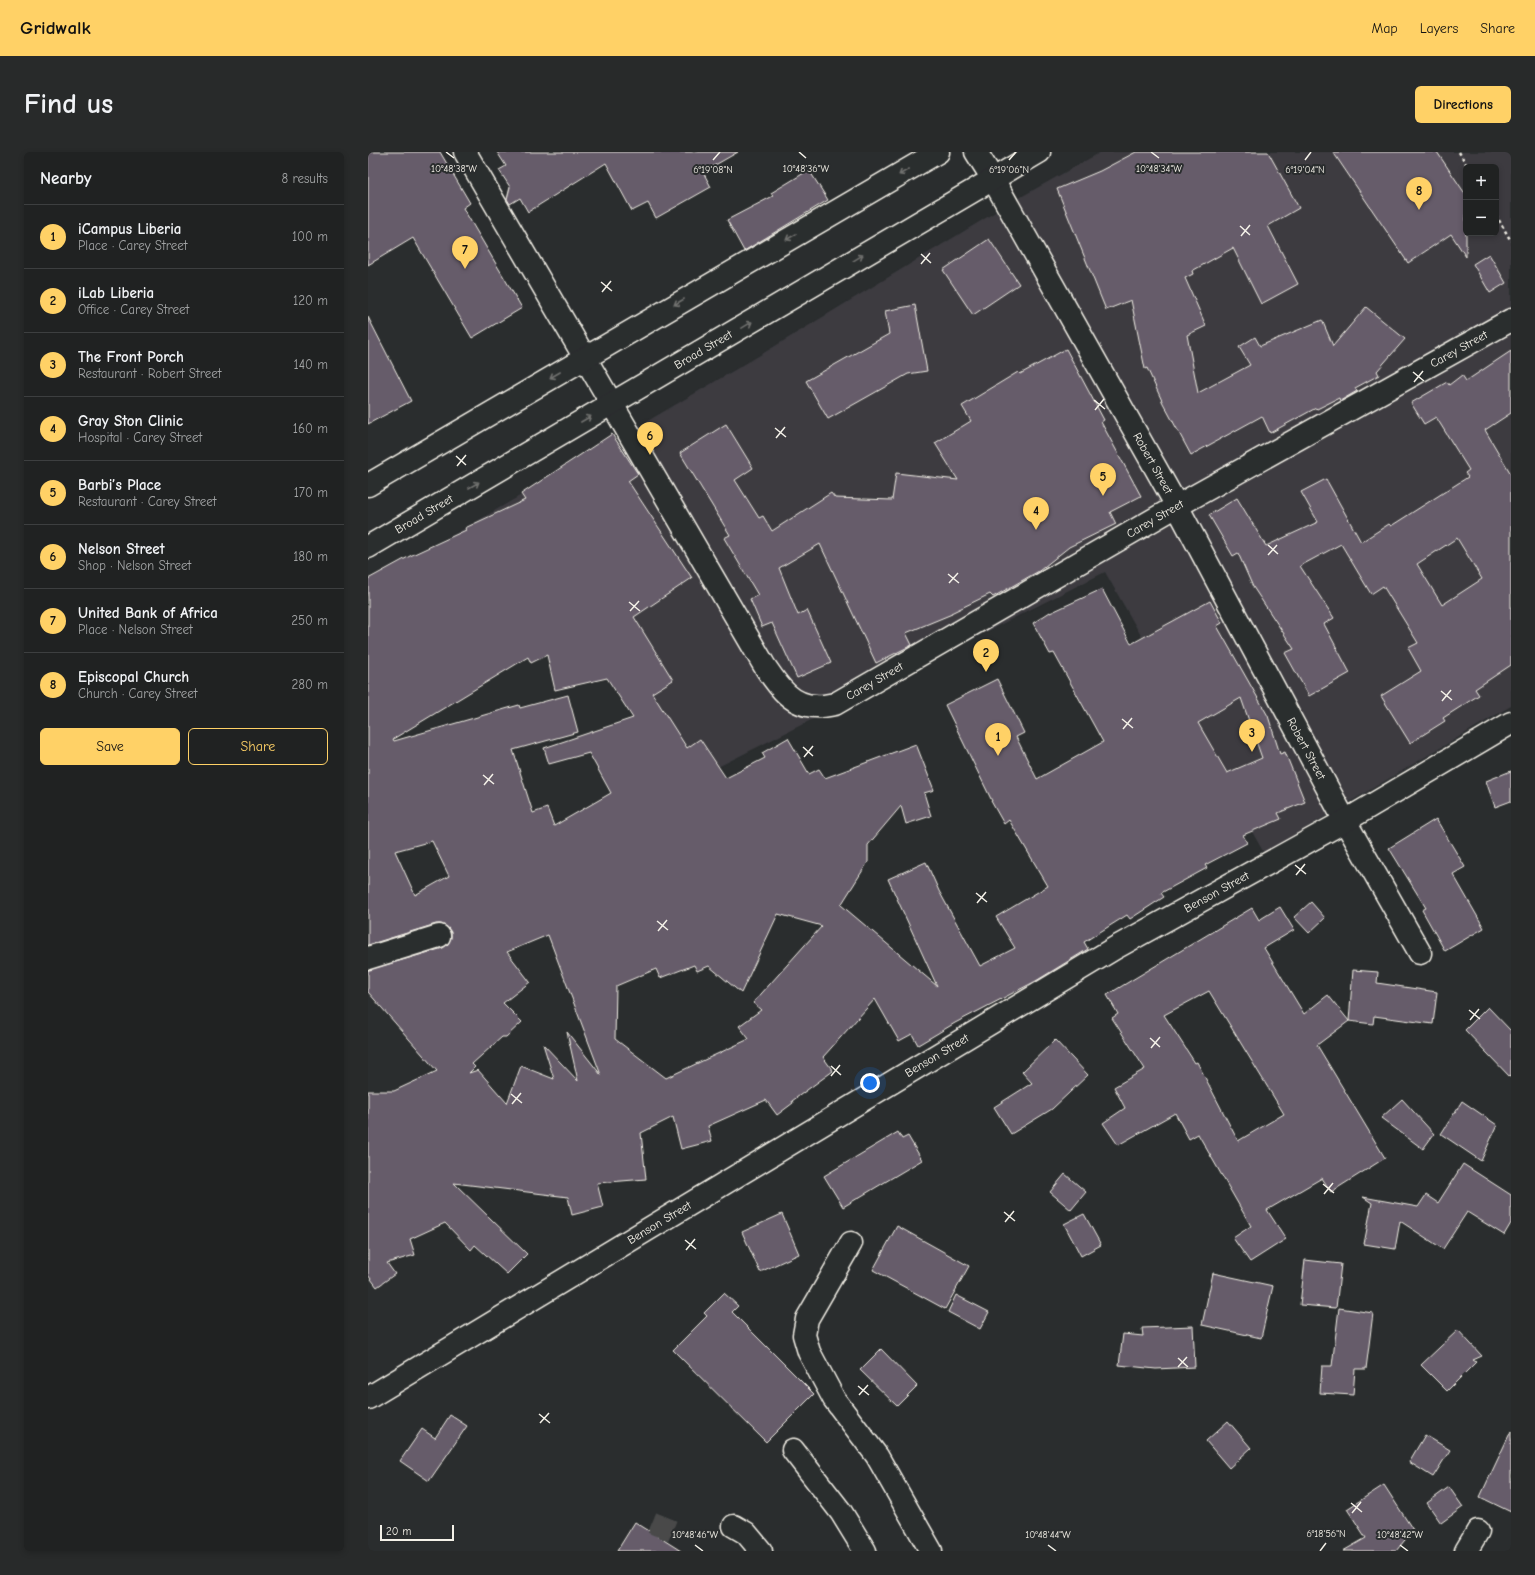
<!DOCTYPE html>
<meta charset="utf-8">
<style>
:root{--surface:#202222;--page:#282a2a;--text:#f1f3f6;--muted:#a2a4a5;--line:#3d3f40;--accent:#ffd166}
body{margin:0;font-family:"Comic Neue",sans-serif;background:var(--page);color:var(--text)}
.controls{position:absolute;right:12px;top:12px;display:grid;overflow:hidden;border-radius:6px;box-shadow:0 2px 6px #0003}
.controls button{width:36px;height:36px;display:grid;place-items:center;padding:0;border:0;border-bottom:1px solid var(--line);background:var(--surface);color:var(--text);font:20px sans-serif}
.scale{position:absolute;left:12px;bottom:10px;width:74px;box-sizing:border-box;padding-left:4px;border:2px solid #f4f1e8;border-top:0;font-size:11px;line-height:14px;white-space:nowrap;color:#f4f1e8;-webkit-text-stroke:3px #2a2d2e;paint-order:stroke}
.you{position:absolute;left:502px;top:931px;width:14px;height:14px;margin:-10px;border:3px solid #fff;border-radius:50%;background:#1a73e8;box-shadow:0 0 0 6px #1a73e833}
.badge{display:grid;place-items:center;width:26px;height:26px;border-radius:50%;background:var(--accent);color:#111;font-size:13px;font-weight:700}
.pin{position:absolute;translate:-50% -33px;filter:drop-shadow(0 1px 2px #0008)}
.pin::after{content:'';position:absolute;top:21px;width:14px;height:12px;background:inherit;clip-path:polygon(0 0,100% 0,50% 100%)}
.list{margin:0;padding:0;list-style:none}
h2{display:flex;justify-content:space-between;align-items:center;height:52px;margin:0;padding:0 16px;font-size:17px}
h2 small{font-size:13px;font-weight:400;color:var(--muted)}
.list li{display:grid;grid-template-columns:26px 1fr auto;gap:12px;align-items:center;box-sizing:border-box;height:64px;padding:0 16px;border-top:1px solid var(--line)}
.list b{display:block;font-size:15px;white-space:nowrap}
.list p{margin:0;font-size:13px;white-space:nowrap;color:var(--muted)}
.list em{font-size:13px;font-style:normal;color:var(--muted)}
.actions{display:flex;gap:8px;padding:12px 16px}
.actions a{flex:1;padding:9px 0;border:1px solid var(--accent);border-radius:6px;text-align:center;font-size:14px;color:var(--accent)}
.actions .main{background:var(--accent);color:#111}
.map{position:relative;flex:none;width:1143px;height:1399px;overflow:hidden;border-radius:6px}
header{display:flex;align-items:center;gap:24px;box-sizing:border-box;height:56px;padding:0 20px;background:var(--accent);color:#111}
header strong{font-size:19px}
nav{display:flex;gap:22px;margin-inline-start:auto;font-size:14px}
.intro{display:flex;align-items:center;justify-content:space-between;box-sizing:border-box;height:96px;padding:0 24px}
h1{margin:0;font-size:28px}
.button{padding:10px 18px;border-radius:6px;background:var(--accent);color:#111;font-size:14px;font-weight:700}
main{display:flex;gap:24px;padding:0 24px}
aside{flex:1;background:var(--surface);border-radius:6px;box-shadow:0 2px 6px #0003}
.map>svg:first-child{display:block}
.built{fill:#3c3b40;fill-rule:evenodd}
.building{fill:#665c6b;stroke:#f4f1e8;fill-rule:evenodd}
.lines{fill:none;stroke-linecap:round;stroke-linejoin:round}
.minor-tunnel{stroke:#484a4a;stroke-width:22;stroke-dasharray:22 11;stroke-linecap:butt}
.minor-casing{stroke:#f4f1e8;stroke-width:25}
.path{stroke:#f4f1e8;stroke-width:2.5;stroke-dasharray:3 3;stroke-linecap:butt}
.minor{stroke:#2a2d2e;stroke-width:22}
.oneway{stroke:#71726f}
.ticks{fill:none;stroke:#f4f1e8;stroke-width:1.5}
.labels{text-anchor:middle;stroke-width:4;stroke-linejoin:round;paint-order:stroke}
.street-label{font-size:12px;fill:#f4f1e8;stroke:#2a2d2e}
.ticks-label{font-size:10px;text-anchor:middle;fill:#f4f1e8;stroke:#2a2d2e;stroke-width:4;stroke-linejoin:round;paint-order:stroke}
</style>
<header>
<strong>Gridwalk</strong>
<nav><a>Map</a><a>Layers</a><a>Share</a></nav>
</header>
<div class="intro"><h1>Find us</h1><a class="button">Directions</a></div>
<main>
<aside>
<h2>Nearby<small>8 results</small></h2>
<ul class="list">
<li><span class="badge">1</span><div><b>iCampus Liberia</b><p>Place · Carey Street</p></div><em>100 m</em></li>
<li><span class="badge">2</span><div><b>iLab Liberia</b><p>Office · Carey Street</p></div><em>120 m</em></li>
<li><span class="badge">3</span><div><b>The Front Porch</b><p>Restaurant · Robert Street</p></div><em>140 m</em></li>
<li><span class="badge">4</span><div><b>Gray Ston Clinic</b><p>Hospital · Carey Street</p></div><em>160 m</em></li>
<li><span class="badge">5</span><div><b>Barbi’s Place</b><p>Restaurant · Carey Street</p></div><em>170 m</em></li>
<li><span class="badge">6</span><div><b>Nelson Street</b><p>Shop · Nelson Street</p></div><em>180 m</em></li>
<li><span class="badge">7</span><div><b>United Bank of Africa</b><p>Place · Nelson Street</p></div><em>250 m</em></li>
<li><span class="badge">8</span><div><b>Episcopal Church</b><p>Church · Carey Street</p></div><em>280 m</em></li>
</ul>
<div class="actions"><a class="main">Save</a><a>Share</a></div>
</aside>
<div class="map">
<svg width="1143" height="1399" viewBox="0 0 1143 1399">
<rect width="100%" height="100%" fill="#2a2d2e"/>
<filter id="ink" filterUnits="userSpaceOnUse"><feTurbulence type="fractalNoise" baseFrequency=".025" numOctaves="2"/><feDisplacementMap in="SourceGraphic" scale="8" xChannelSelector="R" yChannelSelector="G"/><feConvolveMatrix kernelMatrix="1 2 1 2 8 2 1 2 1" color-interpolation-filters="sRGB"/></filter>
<g filter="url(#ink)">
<path class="built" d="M 733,0 L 1143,0 L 1143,554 L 896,701 L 737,420 L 320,630 L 182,442 L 0,433 L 394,202 L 644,50 ZM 1098,15 L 1128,15 L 1128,81 L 1098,81 Z"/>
<g class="building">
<path d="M 0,0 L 72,0 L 102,51 L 95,56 L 154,156 L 104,186 L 45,86 L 0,113 Z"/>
<path d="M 129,0 L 370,0 L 335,20 L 343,35 L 288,66 L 280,51 L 264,59 L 238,11 L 160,60 L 152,46 L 142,52 L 139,47 L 142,35 L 131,18 L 138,14 Z"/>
<path d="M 768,0 L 900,0 L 931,56 L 900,74 L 930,132 L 893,152 L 865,96 L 824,119 L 825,122 L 817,126 L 838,174 L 819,183 L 830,241 L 882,213 L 871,195 L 887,185 L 892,194 L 954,168 L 965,194 L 998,155 L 1037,187 L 1009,219 L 1011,223 L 987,236 L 989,239 L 972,249 L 971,246 L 949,257 L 948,256 L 902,281 L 894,264 L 823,303 L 795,251 L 779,216 L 777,217 L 763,148 L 738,158 L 689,37 L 732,19 Z"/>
<path d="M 965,0 L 1069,0 L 1098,43 L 1098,105 L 1083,82 L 1040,111 Z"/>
<path d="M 441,18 L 460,48 L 376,99 L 359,68 L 405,44 L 403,41 Z"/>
<path d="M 621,87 L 651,132 L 605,163 L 575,118 Z"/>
<path d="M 1121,102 L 1138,131 L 1122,141 L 1105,112 Z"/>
<path d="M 547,153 L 559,219 L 540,222 L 460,267 L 438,229 L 521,182 L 517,159 Z"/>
<path d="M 0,165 L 43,249 L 0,272 Z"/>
<path d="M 698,197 L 736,268 L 733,270 L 773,344 L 742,360 L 748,372 L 701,395 L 671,419 L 625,445 L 622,442 L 583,461 L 584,462 L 538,481 L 544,493 L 508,511 L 452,392 L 411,416 L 430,463 L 439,458 L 463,511 L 429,526 L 404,471 L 394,475 L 382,447 L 390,443 L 356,386 L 362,383 L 312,301 L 358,272 L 385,316 L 367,328 L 391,366 L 395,364 L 404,379 L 463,341 L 467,346 L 524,348 L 528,321 L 590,328 L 567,291 L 603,269 L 594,254 L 650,220 L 652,222 Z"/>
<path d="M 1143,199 L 1143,261 L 1117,278 L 1143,322 L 1143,513 L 1107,537 L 1111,543 L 1075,566 L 1077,569 L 1042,591 L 1013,544 L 1053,519 L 1040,496 L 1050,491 L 1015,434 L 1003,442 L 973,392 L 932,414 L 966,466 L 956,472 L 982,521 L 941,544 L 917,501 L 926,497 L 885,435 L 870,401 L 865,404 L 841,363 L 869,346 L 898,394 L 950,370 L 933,340 L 958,327 L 993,390 L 1021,372 L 1023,374 L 1100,325 L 1097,321 L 1101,318 L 1068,265 L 1056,272 L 1043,251 L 1079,230 L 1081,233 L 1094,223 L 1098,229 ZM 1089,386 L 1114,427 L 1074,453 L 1049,412 Z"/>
<path d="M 244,282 L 270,322 L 260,329 L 324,426 L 266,465 L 305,528 L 284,541 L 319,596 L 332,587 L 358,626 L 397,606 L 394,601 L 420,586 L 441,622 L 451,617 L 457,626 L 548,592 L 566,638 L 556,641 L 563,664 L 538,672 L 533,654 L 500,693 L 500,710 L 473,753 L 569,834 L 520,727 L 558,710 L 571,739 L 612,814 L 647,796 L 628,765 L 680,734 L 641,668 L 636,672 L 623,649 L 624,649 L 577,553 L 629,527 L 656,581 L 648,585 L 669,627 L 735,590 L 686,501 L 682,502 L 665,471 L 682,460 L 682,461 L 734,437 L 763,492 L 842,449 L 854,471 L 849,474 L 900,564 L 912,602 L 917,600 L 937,650 L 910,661 L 913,667 L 875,683 L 879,691 L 837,713 L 839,716 L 793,741 L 796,745 L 762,767 L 759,763 L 716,790 L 720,797 L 668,829 L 587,871 L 550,893 L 544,882 L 531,889 L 507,847 L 455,905 L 465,919 L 424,949 L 425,951 L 409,963 L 398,948 L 340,974 L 344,989 L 313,997 L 305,965 L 273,981 L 278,1027 L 229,1031 L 235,1055 L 204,1063 L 200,1045 L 86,1031 L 159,1102 L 139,1122 L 107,1093 L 103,1098 L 77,1071 L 42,1087 L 47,1103 L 19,1111 L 27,1122 L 9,1135 L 0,1123 L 0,939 L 26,939 L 69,919 L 0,840 L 0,818 L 75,796 L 80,792 L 83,786 L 83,780 L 79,775 L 73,772 L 68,772 L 0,793 L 0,427 L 42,404 L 98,378 L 97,376 L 157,348 L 153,342 ZM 179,503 L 187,538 L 239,526 L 265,566 L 176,596 L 181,612 L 221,601 L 243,641 L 186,674 L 179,656 L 165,661 L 145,598 L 210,580 L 200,543 L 152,556 L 151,553 L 26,589 L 25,587 L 160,505 L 163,511 ZM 873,546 L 894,606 L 859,621 L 830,571 ZM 64,689 L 81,724 L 47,743 L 27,699 ZM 410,762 L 454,774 L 385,851 L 393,858 L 371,874 L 381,887 L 298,926 L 247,887 L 248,834 L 288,817 L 292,826 L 326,813 L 329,819 L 341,814 L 373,841 ZM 180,783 L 233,923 L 199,880 L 210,929 L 175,892 L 186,927 L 153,914 L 139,951 L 110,918 L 101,921 L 107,915 L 104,912 L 134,885 L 138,885 L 154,870 L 135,851 L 162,830 L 139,800 Z"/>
<path d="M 1143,619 L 1143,649 L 1127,655 L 1118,629 Z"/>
<path d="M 1068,667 L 1097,715 L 1085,722 L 1116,776 L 1077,799 L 1054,758 L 1058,756 L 1021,696 Z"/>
<path d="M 943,750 L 957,766 L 941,781 L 926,765 Z"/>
<path d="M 912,755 L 926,778 L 896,796 L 936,862 L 960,843 L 981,869 L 949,893 L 1017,1006 L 963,1040 L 954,1026 L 899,1058 L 918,1087 L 882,1110 L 865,1086 L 883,1074 L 830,982 L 821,987 L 807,961 L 750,993 L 735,971 L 757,956 L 746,935 L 777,917 L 744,866 L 750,862 L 739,843 L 884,756 L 891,768 ZM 841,839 L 916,962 L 870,989 L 829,910 L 827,911 L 796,863 Z"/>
<path d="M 985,818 L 1010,820 L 1009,831 L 1069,840 L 1065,872 L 1006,864 L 1005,872 L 981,869 Z"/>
<path d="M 1120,855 L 1143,879 L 1143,926 L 1097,878 Z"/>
<path d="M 687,888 L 720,923 L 684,957 L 643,982 L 626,955 L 664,931 L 654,920 Z"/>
<path d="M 1034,947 L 1066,982 L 1055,997 L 1013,966 Z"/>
<path d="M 1094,949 L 1129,973 L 1113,1009 L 1073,982 Z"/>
<path d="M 530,980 L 534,987 L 540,984 L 554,1008 L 475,1055 L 456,1024 Z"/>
<path d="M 1095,1012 L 1143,1043 L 1143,1071 L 1136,1083 L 1099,1060 L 1075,1097 L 1032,1069 L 1027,1097 L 996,1092 L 1004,1051 L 995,1045 L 1050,1055 L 1058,1043 L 1070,1051 Z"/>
<path d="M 697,1022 L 718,1040 L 703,1058 L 682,1040 Z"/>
<path d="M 414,1062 L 431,1102 L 392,1120 L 374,1080 Z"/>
<path d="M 716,1062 L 733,1093 L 713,1104 L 696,1072 Z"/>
<path d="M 529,1074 L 601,1114 L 577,1157 L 505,1118 Z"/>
<path d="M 937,1108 L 973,1112 L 968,1156 L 932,1153 Z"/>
<path d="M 845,1121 L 905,1134 L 893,1186 L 834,1173 Z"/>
<path d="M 356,1141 L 370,1154 L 364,1160 L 446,1242 L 398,1290 L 305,1198 L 339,1164 L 336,1161 Z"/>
<path d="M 588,1143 L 621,1160 L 612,1177 L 580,1160 Z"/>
<path d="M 971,1156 L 1005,1161 L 998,1217 L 987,1217 L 985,1243 L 952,1241 L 954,1214 L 964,1214 Z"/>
<path d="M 825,1174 L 827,1215 L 788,1217 L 751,1213 L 755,1182 L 775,1184 L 774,1176 Z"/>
<path d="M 1090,1178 L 1114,1204 L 1105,1208 L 1108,1210 L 1079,1239 L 1053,1213 Z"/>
<path d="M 513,1197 L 549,1234 L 529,1254 L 492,1218 Z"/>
<path d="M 82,1263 L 99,1274 L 61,1329 L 32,1309 L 54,1277 L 67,1286 Z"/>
<path d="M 860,1269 L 883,1296 L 861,1316 L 838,1289 Z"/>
<path d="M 1143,1279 L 1143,1360 L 1112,1345 Z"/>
<path d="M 1057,1283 L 1082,1298 L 1065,1325 L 1041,1310 Z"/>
<path d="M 1016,1333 L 1045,1378 L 1028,1399 L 975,1399 L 998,1386 L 979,1357 Z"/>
<path d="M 1081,1335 L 1095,1355 L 1073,1371 L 1059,1351 Z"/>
<path d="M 267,1370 L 313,1399 L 249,1399 Z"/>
</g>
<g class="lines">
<path class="minor-tunnel" d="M 290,1385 L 299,1363"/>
<defs>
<g id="minor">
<path id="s1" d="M 97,0 L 396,513 C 409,532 422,554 448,554 C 454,555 461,553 467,552 L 809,354 L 1143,168"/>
<path id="s2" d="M 608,0 L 625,27 L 809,354 L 977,669 L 1052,801"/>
<path d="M 0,333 L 570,0"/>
<path id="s3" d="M 0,395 L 671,0"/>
<path d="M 0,806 L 71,784"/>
<path d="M 483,1091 L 439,1167 L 436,1183 L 441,1200 L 466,1247 L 509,1304 L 563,1399"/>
<path id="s4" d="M 0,1246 L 747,796 L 977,669 L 1143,571"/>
<path d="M 425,1298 L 473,1360 L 497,1399"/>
<path d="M 366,1374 L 378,1381 L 393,1399"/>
<path d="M 1098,1399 L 1110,1379"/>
</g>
</defs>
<use href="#minor" class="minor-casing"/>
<g class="path">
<path d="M 1091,0 L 1100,15"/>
<path d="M 1128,63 L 1143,89"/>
</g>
<use href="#minor" class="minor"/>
</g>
<defs><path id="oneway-shaft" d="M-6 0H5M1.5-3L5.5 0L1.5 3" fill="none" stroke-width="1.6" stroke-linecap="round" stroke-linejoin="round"/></defs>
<g class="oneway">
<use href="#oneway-shaft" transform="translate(536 20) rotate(150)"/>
<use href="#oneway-shaft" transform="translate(423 85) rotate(150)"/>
<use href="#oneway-shaft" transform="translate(490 106) rotate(-31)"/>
<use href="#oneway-shaft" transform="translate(311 150) rotate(150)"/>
<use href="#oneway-shaft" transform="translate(379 173) rotate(-31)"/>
<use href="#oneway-shaft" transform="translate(187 223) rotate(150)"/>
<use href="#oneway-shaft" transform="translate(218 267) rotate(-30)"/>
<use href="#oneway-shaft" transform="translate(106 333) rotate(-30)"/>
</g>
</g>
<path class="ticks" d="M 78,0 L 86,6M 431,0 L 438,6M 783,0 L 791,6M 345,8 L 352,0M 641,8 L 648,0M 937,8 L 943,0M 872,74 L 882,83M 873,84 L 882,73M 553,102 L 563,111M 553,112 L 562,101M 233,130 L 244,139M 234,140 L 243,129M 1045,220 L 1056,229M 1046,230 L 1055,219M 726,248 L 737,257M 727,258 L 736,247M 407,276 L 418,285M 408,286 L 417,275M 88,304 L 98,313M 89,314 L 98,303M 900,393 L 910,402M 900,403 L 909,393M 580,422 L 591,431M 581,431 L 590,421M 261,450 L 272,459M 262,459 L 271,449M 1073,539 L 1084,548M 1074,549 L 1083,538M 754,567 L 765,576M 755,577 L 764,566M 435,595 L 445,604M 436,605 L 445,594M 115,623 L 126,632M 116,633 L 125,622M 927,713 L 938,722M 928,723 L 937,712M 608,741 L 619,750M 609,751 L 618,740M 289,769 L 300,778M 290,779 L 299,768M 1101,858 L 1112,867M 1102,868 L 1111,857M 782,886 L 792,895M 783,896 L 792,885M 463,914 L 473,923M 463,924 L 472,913M 143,942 L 154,951M 144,952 L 153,941M 955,1032 L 966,1041M 956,1042 L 965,1031M 636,1060 L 647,1069M 637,1070 L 646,1059M 317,1088 L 328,1097M 318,1098 L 327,1087M 810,1206 L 820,1215M 810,1215 L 819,1205M 490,1234 L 501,1243M 491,1243 L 500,1233M 171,1262 L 182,1271M 172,1271 L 181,1261M 983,1351 L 994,1360M 984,1361 L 993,1350M 327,1393 L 335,1399M 680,1393 L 688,1399M 1032,1393 L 1040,1399M 952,1399 L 958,1391"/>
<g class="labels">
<g class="street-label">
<text dy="4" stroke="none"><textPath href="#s1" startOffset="1400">Carey Street</textPath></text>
<text dy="4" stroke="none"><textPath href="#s3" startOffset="389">Broad Street</textPath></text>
<text dy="4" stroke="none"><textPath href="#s2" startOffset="358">Robert Street</textPath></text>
<text dy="4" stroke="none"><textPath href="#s3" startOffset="65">Broad Street</textPath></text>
<text dy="4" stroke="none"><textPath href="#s1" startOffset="1052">Carey Street</textPath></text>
<text dy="4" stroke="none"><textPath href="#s1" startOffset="728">Carey Street</textPath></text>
<text dy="4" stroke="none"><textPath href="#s2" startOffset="682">Robert Street</textPath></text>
<text dy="4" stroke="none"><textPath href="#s4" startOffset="988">Benson Street</textPath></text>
<text dy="4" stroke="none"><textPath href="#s4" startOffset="664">Benson Street</textPath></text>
<text dy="4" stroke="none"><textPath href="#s4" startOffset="340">Benson Street</textPath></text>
</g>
</g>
<g class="ticks-label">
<text x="86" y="20">10°48'38"W</text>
<text x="438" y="20">10°48'36"W</text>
<text x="791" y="20">10°48'34"W</text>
<text x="345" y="21">6°19'08"N</text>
<text x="641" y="21">6°19'06"N</text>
<text x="937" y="21">6°19'04"N</text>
<text x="958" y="1385">6°18'56"N</text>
<text x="327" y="1386">10°48'46"W</text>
<text x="680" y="1386">10°48'44"W</text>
<text x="1032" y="1386">10°48'42"W</text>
</g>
</svg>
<div class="controls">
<button>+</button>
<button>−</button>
</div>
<div class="scale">20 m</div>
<div class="you"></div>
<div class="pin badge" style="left:630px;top:604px">1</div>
<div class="pin badge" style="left:618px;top:520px">2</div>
<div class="pin badge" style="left:884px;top:600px">3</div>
<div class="pin badge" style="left:668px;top:378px">4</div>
<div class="pin badge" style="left:735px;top:344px">5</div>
<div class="pin badge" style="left:282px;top:303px">6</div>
<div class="pin badge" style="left:97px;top:117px">7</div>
<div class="pin badge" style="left:1051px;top:58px">8</div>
</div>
</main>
